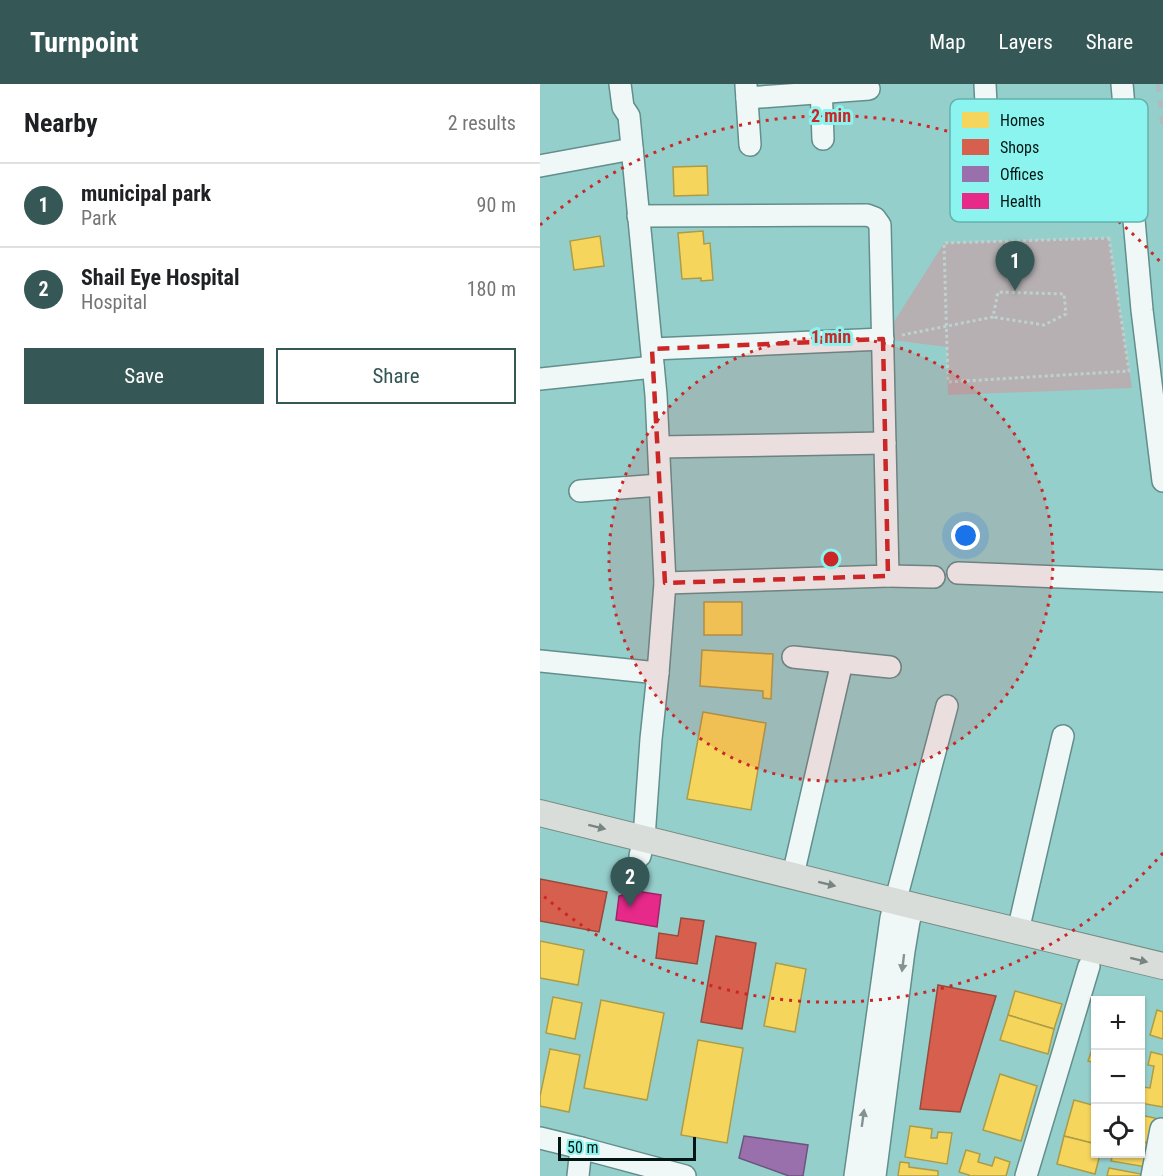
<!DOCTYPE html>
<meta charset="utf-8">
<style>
:root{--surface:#fff;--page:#f2f2f2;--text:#202124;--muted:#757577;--line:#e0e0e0;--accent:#355756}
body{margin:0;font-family:"Roboto Condensed",sans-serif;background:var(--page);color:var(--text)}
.controls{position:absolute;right:18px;bottom:18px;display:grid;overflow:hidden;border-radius:0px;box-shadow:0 2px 4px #0004}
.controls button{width:54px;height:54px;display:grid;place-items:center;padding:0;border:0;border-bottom:2px solid var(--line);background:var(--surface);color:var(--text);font:30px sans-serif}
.scale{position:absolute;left:18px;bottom:15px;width:138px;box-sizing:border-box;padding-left:6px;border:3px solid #011716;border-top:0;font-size:16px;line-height:21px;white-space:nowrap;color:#011716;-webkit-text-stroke:4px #8bf4ef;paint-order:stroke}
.you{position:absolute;left:426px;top:452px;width:21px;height:21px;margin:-15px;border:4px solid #fff;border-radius:50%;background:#1a73e8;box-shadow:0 0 0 9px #1a73e833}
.badge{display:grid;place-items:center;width:39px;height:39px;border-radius:50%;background:var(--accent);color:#fff;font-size:20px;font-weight:700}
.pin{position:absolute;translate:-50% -50px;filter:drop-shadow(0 2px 3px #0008)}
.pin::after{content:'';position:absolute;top:32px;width:21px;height:18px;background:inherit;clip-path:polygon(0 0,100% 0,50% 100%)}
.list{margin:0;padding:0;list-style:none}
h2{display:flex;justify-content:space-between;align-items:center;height:78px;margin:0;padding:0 24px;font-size:26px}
h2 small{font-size:20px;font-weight:400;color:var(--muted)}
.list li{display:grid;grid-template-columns:39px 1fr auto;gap:18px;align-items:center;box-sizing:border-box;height:84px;padding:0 24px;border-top:2px solid var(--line)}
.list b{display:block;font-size:22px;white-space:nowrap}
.list p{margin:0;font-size:20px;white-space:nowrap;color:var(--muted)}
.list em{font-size:20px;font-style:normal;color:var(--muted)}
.actions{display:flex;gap:12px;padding:18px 24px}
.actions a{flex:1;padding:14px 0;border:2px solid var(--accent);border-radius:0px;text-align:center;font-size:21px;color:var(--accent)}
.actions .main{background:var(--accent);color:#fff}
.icon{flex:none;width:33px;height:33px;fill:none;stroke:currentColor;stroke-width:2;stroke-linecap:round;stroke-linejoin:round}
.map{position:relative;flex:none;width:623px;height:1092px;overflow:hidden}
header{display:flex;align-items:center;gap:36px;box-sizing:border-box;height:84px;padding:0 30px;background:var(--accent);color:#fff}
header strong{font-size:28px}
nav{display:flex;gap:33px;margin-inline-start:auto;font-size:21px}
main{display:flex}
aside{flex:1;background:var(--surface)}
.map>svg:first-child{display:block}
.green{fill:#b6b0b2}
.homes{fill:#f6d55c;stroke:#ac9c47;stroke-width:1.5}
.shops{fill:#d6604d;stroke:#964a3c;stroke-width:1.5}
.offices{fill:#9970ab;stroke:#6b557e;stroke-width:1.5}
.health{fill:#e7298a;stroke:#a22467;stroke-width:1.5}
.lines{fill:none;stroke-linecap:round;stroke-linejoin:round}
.minor-casing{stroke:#628e8c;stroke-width:24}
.major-casing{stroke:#778d84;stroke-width:28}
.path{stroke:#bed1cf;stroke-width:3;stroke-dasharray:3 3;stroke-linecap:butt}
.minor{stroke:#eff8f7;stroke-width:21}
.major{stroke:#d8ddd9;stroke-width:26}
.rail{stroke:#aebcbc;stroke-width:4.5;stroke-dasharray:8 8;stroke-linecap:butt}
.oneway{fill:#778481}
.oneway2{fill:#849392}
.marked{fill:none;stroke:#cb2727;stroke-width:4.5;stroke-dasharray:12 8;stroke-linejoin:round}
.ring{fill:none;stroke:#cb2727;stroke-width:3;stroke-dasharray:3 6}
.key{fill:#8bf4ef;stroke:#62b2ae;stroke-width:1.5}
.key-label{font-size:16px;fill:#011716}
.centre{fill:#cb2727;stroke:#8bf4ef;stroke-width:3}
.ring-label{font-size:18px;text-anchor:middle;font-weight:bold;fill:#cb2727;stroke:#8bf4ef;stroke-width:6;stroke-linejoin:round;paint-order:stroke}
</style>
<header>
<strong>Turnpoint</strong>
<nav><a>Map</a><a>Layers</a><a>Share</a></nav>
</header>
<main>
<aside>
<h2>Nearby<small>2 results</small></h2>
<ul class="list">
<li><span class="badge">1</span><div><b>municipal park</b><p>Park</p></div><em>90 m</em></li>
<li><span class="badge">2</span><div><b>Shail Eye Hospital</b><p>Hospital</p></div><em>180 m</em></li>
</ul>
<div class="actions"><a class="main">Save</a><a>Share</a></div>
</aside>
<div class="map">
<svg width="623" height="1092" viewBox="0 0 623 1092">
<rect width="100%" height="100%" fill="#95cfcc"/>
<path class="green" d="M 569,154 L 592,304 L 408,311 L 407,263 L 343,255 L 404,159 Z"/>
<g class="homes">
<path d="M 167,82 L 168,111 L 134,112 L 133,83 Z"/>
<path d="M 163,147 L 164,160 L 170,159 L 173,196 L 161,197 L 161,194 L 142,195 L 138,149 Z"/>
<path d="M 60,152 L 64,182 L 34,186 L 30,157 Z"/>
<rect x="164" y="518" width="38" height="33"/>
<path d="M 162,566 L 233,570 L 231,615 L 223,614 L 223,607 L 160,602 Z"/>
<path d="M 163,628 L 226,639 L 211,726 L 147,715 Z"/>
<path d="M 0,857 L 44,866 L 38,901 L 0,894 Z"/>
<path d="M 236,879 L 266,885 L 255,948 L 224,942 Z"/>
<path d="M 475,907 L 522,920 L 514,945 L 468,931 Z"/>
<path d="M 13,913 L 42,919 L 35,955 L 6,949 Z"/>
<path d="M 61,916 L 124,929 L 107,1016 L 44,1004 Z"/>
<path d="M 617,926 L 623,928 L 623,955 L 610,951 Z"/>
<path d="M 468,931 L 514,945 L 508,970 L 460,956 Z"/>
<path d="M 556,955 L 556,979 L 548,977 Z"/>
<path d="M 158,956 L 203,964 L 187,1059 L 141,1051 Z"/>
<path d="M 10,965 L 40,971 L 29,1028 L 0,1022 L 0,1012 Z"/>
<path d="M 611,968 L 623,971 L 623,1023 L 600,1019 L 603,1003 L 610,1004 L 614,982 L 608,981 Z"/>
<path d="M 460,990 L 497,1002 L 481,1057 L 443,1046 Z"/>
<path d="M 534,1016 L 556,1022 L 556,1060 L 524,1052 Z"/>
<path d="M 600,1031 L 615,1034 L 610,1059 L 600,1058 Z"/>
<path d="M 370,1042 L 392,1045 L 391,1054 L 397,1054 L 398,1048 L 412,1049 L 407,1080 L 365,1073 Z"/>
<path d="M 524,1052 L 556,1060 L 556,1070 L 560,1070 L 555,1090 L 517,1080 Z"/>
<path d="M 600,1058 L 610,1059 L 606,1083 L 571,1077 L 573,1070 L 600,1070 Z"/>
<path d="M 426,1066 L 440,1070 L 438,1078 L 452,1082 L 455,1073 L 470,1078 L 466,1092 L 429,1092 L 429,1091 L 419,1088 Z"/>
<path d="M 360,1078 L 369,1079 L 369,1083 L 398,1087 L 398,1092 L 358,1092 Z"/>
<path d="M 569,1084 L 601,1090 L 601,1092 L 567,1092 Z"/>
</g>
<g class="shops">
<path d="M 0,795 L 67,808 L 59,848 L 0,837 Z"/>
<path d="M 141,834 L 164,837 L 157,880 L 116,874 L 119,849 L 138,852 Z"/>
<path d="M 176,852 L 216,859 L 202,945 L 161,938 Z"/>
<path d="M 398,901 L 456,912 L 420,1028 L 380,1025 Z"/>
</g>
<path class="offices" d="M 204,1052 L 268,1061 L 263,1092 L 249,1092 L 199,1074 Z"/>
<path class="health" d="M 96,807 L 121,811 L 117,843 L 76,836 L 79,812 Z"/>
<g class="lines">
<defs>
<g id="minor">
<path d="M 80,0 L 83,23 L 89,32 L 116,311 L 125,499 L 118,589 L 111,655 L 104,754 L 100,772"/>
<path d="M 281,0 L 283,55"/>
<path d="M 445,0 L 450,100"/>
<path d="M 582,0 L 602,226 L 623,397"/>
<path d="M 206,1 L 210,61"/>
<path d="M 207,14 L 329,5"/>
<path d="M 0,82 L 92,65"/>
<path d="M 98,132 L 327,131 L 335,134 L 340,141 L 348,492 L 125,499"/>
<path d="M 112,265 L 343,255"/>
<path d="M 0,295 L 113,283"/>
<path d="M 119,363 L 345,359"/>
<path d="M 40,407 L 120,401"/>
<path d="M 418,489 L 623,497"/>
<path d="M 348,492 L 394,493"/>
<path d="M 253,573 L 350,583"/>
<path d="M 0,577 L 118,589"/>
<path d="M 253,791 L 302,578"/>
<path d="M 478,847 L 523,652"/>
<path d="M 0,1054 L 41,1064 L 145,1092"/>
<path d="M 38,1092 L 41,1064"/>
<path d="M 315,1092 L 351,834 L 407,622"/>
<path d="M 335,1092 L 364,867 L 369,837 L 374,822"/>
<path d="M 486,1092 L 549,882"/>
<path d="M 612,1092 L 621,1045"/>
</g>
<path id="major" d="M 0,729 L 374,822 L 623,882"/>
</defs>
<use href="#minor" class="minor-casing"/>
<use href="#major" class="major-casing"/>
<g class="path">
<path d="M 569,154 L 589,287 L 408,298 L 404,159 Z"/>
<path d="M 362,251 L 453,233 L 458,208 L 524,210 L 526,230 L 504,241 L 453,233"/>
</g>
<use href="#minor" class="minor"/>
<use href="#major" class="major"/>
<path class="rail" d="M 618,0 L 623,47"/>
</g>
<defs><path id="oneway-solid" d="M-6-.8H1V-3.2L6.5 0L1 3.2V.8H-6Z" transform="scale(1.5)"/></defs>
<g class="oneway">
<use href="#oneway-solid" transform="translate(57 743) rotate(14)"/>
<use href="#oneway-solid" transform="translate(287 800) rotate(14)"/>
<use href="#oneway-solid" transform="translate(599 876) rotate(14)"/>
</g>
<g class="oneway2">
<use href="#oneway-solid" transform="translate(363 879) rotate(97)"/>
<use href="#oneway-solid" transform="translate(323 1034) rotate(-82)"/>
</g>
<path class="marked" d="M 343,255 L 348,492 L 125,499 L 112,265 Z"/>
<circle cx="291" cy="475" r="222" fill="#cb2727" fill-opacity=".12"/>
<g class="ring">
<circle cx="291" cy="475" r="222"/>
<path d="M623 769A443 443 0 0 1 0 809M0 141A443 443 0 0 1 623 181"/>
</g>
<rect x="410" y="15" width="198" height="123" rx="9" class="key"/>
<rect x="422" y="28" width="27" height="16" fill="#f6d55c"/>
<rect x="422" y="55" width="27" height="16" fill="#d6604d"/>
<rect x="422" y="82" width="27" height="16" fill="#9970ab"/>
<rect x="422" y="109" width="27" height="16" fill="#e7298a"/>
<g class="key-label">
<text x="460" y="42">Homes</text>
<text x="460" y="69">Shops</text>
<text x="460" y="96">Offices</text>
<text x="460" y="123">Health</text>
</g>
<circle cx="291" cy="475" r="9" class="centre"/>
<g class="ring-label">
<text x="291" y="38">2 min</text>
<text x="291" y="259">1 min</text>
</g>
</svg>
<div class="controls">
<button>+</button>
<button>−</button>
<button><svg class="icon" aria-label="locate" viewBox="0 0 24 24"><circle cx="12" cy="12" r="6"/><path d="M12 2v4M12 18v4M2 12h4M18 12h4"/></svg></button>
</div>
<div class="scale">50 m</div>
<div class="you"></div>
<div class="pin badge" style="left:475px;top:207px">1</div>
<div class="pin badge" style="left:90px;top:823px">2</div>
</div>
</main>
